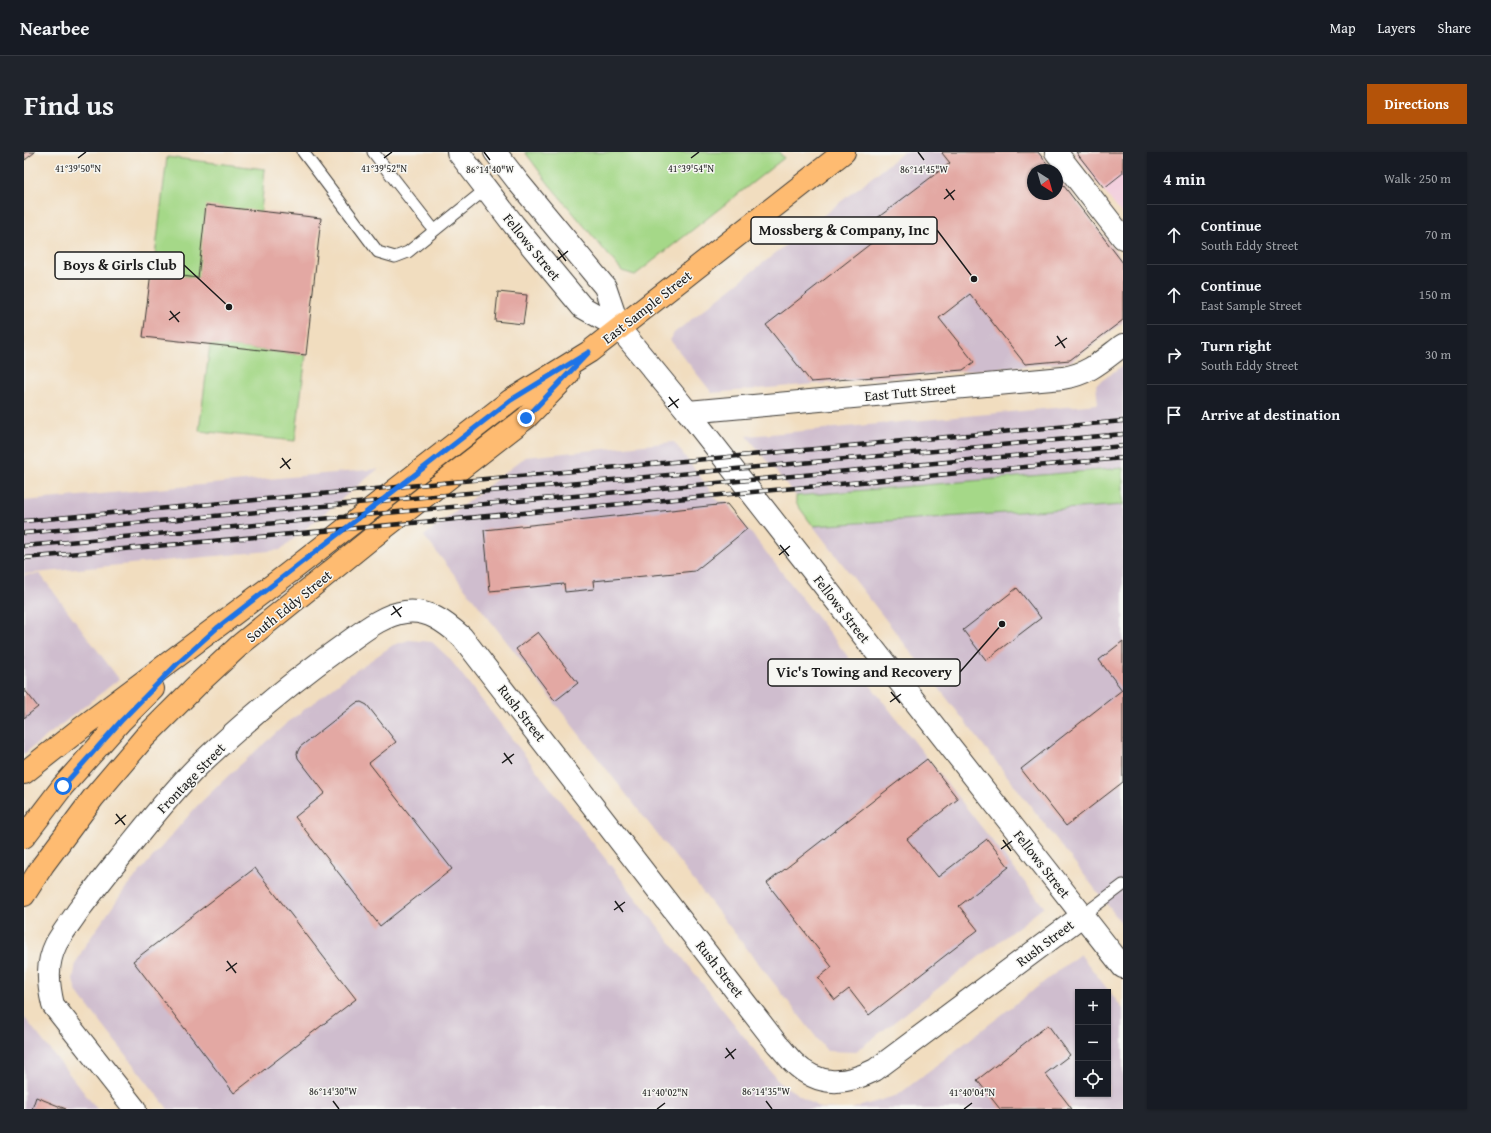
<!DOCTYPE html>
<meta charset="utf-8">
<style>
:root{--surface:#171b24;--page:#20242c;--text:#f1f3f6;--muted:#9ea1a6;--line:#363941;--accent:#b45309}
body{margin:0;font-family:"Gentium Book Plus",serif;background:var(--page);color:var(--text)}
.controls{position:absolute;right:12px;bottom:12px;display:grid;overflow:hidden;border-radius:0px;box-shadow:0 1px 3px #0004}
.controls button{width:36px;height:36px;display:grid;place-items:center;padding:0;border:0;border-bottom:1px solid var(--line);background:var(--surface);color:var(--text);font:20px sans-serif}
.compass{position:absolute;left:1003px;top:12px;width:36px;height:36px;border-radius:50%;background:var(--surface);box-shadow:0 1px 3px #0004;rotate:143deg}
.stop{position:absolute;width:12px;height:12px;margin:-9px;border:3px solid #1a73e8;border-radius:50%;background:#fff}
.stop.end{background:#1a73e8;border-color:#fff;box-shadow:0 1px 4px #0008}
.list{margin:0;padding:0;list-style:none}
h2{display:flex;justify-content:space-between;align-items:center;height:52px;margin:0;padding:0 16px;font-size:17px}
h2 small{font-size:13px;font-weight:400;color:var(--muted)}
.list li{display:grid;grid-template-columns:26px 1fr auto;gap:12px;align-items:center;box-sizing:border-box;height:60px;padding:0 16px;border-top:1px solid var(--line)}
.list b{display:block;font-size:15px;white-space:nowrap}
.list p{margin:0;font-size:13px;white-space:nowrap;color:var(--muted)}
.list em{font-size:13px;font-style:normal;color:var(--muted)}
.icon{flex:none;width:22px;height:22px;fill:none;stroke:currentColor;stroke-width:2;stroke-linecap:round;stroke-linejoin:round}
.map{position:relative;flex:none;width:1099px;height:957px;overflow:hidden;border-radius:0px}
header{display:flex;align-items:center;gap:24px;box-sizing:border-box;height:56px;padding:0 20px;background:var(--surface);border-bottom:1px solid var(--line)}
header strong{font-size:19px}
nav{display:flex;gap:22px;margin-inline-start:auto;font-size:14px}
.intro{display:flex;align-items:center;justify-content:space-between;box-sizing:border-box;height:96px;padding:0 24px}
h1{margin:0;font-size:28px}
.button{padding:10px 18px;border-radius:0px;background:var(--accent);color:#fff;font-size:14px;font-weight:700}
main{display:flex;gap:24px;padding:0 24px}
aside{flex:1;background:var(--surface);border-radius:0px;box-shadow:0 1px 3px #0004}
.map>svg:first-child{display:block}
.built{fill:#f3cfde}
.industrial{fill:#cfbdce;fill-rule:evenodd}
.green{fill:#a5d888;stroke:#607a52}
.building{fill:#e3a8a3}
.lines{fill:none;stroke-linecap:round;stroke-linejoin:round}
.service-casing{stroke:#3c3934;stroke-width:13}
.minor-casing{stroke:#3c3934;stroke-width:24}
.tertiary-casing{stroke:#3c3934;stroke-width:24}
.primary-casing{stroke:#3c3934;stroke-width:24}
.service{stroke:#fff;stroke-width:11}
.minor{stroke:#fff;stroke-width:22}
.tertiary{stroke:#fff;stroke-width:22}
.primary{stroke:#febb71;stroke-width:22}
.rail-casing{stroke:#1c1c1c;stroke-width:4.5}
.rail{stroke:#f6f6f2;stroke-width:3;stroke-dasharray:9;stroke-linecap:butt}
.route{stroke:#1a73e8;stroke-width:5}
.ticks{fill:none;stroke:#1c1c1c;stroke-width:1.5}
.labels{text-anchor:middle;stroke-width:3;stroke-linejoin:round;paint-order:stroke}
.street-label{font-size:14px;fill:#1c1c1c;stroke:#f6f6f2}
.ticks-label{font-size:10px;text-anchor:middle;fill:#1c1c1c;stroke:#f6f6f2;stroke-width:3;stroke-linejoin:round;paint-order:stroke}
.leader{fill:none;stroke:#1c1c1c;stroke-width:1.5}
.callout-dot{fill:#1c1c1c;stroke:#f6f6f2;stroke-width:1.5}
.callout{fill:#f6f6f2;stroke:#1c1c1c;stroke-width:1.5}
.callout-label{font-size:15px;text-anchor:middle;font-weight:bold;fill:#1c1c1c}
</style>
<header>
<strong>Nearbee</strong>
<nav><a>Map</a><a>Layers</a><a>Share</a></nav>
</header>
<div class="intro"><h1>Find us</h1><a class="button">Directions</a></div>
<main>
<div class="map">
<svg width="1099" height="957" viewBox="0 0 1099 957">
<rect width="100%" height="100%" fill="#f6f6f2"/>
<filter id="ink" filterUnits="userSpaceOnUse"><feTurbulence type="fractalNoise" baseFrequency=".025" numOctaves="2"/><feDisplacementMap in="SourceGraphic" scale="8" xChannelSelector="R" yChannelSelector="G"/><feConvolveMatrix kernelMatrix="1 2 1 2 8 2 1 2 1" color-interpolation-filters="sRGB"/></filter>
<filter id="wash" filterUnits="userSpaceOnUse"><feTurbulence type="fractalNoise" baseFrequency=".012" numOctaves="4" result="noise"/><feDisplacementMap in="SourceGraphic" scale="16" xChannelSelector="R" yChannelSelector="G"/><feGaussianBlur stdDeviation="0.9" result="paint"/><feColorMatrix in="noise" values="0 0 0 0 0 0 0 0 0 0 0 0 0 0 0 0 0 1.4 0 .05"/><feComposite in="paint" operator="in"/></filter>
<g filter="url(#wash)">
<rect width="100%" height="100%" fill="#f1ddbf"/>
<path class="built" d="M 1050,0 L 1099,0 L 1099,64 L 1079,38 Z"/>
<g class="industrial">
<path d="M 880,0 L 1015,0 L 1029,18 L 1009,18 L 1009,42 L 1033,42 L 1033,24 L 1099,109 L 1099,170 L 1046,210 L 688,241 L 646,188 L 650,181 Z"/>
<path d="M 1099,213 L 1099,316 L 772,344 L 723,284 L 1074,252 L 1072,233 Z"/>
<path d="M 650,290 L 695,350 L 702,349 L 1020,755 L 831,900 L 803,899 L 400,384 L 501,305 Z"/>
<path d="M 354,317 L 256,398 L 0,422 L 0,349 Z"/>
<path d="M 1099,353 L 1099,773 L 789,374 Z"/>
<path d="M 16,422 L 95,527 L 0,602 L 0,423 Z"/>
<path d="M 385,488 L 408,490 L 425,506 L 756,931 L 796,956 L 819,957 L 144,957 L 52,839 L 49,828 L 52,811 L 60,795 L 101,737 L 172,655 L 205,623 L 263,571 L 324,524 L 369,493 Z"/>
<path d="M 1056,802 L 1099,857 L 1099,957 L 827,957 L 874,943 ZM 1054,840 L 1084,840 L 1084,942 L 1054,942 Z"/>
<path d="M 0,865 L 73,957 L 0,957 Z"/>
</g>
<g class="green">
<path d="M 501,0 L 755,0 L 760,6 L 611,123 L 598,119 L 524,31 Z"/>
<path d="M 143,5 L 241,17 L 237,60 L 174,126 L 129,121 Z"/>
<path d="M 186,192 L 282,203 L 271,289 L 175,279 Z"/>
<path d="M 1099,316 L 1099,353 L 789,374 L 772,351 L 772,344 Z"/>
</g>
<g id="blocks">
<g class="building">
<path d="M 0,0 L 11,0 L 1,8 Z"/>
<path d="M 919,0 L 1014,0 L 1028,18 L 1009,18 L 1009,42 L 1033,42 L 1033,25 L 1099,111 L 1099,168 L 1046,208 L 1001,212 L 946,142 L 915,166 L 950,210 L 939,218 L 787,230 L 742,173 L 850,89 L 840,76 L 926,11 L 918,1 Z"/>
<path d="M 1052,0 L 1099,0 L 1099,21 L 1080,36 Z"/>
<path d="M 182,53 L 297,66 L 282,203 L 119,185 L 127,120 L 174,126 Z"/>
<path d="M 474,140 L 503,143 L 499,172 L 471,169 Z"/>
<path d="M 703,352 L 723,377 L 671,419 L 569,429 L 570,437 L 541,440 L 540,432 L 466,439 L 460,378 Z"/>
<path d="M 993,436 L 1017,466 L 962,508 L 939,478 Z"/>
<path d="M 514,480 L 554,531 L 531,549 L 492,497 Z"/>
<path d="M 1099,489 L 1099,630 L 1042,674 L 997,617 L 1098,538 L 1075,508 Z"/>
<path d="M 0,537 L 14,555 L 0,566 Z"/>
<path d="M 337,550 L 343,553 L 372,590 L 345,611 L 428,717 L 356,774 L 271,665 L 301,641 L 274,606 L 273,601 L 276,595 L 332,551 Z"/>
<path d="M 903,607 L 934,647 L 883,687 L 914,725 L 963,687 L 985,715 L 935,754 L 954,778 L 845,863 L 825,837 L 811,848 L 794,826 L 808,815 L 743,731 Z"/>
<path d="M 231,716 L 332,847 L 210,941 L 109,809 Z"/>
<path d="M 1024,873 L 1046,903 L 1021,922 L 1048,957 L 976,957 L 953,928 Z"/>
<path d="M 12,945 L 42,957 L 8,957 Z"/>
</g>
</g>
</g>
<g filter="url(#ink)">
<use href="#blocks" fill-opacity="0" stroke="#3c3934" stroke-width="1"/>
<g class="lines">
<defs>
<g id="service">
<path d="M 279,0 L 354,100 L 371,105 L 384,100 L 462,37"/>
<path d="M 349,0 L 410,78"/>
<path d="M 1059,763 L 1099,733"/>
</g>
<g id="minor">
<path d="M 1032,0 L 1099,86"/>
<path d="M 664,260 L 1039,226 C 1065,222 1079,208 1099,193"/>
<path d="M 111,957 L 29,853 C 24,832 22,812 32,792 C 38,781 47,770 54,759 C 67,742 80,725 94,708 C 120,676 145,643 174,614 C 219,571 266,531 317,495 C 336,482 357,463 381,460 C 404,457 421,470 438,485 L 753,892 C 759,898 764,905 770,911 C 795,935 821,933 851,918 L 1059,763"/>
</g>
<g id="tertiary">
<path d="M 434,0 L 490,73 L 558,155 L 595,176 L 664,260 L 1099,815"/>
<path d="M 471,0 L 495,31 L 581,135 L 595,176"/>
</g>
<g id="primary">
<path d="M 0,621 L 56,577 L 262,423 L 487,248 L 565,200 L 820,0"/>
<path d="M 0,685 L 39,634 L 97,569 L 129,537"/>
<path d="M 0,743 L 19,713 L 69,646 L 120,586 L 175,531 L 217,492 L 359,377 L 502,266 L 544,223"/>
</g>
</defs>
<use href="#service" class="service-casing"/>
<use href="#minor" class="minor-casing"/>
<use href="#tertiary" class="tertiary-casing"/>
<use href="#primary" class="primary-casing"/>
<use href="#service" class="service"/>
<use href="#minor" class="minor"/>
<use href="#tertiary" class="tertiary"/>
<use href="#primary" class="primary"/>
<defs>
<g id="rail">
<path d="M 0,369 L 1099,269"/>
<path d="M 0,381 L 1099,282"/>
<path d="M 0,394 L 1099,294"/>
<path d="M 0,406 C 366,374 733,339 1099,306"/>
</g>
</defs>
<use href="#rail" class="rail-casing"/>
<use href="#rail" class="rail"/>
</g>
</g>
<g class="lines" filter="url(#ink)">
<path class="route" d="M 39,634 L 97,569 L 153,512 L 193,476 L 487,248 L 565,200 L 502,266"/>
</g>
<path class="ticks" d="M 460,0 L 466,8M 894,0 L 900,8M 54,6 L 62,0M 360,6 L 368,0M 667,6 L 675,0M 922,37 L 930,48M 920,47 L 931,38M 534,98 L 542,109M 533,108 L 544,99M 146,159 L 155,170M 145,168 L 156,160M 1033,184 L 1041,196M 1031,194 L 1043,186M 645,245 L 654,256M 644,255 L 655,247M 258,306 L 266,317M 256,316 L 267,307M 756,393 L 765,404M 755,403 L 766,394M 369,454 L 377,465M 367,463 L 378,455M 867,540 L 876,551M 866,550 L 877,542M 480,601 L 488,612M 478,611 L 490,602M 92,662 L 101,673M 91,672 L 102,663M 979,688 L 987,699M 977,697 L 988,689M 591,749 L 599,760M 590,758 L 601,750M 203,809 L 212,821M 202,819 L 213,811M 702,896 L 710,907M 701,906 L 712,897M 309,949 L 315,957M 742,949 L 748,957M 633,957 L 641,951M 940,957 L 948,951"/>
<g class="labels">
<g class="street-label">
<text transform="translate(508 95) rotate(51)" y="5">Fellows Street</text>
<text transform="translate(623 155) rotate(-38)" y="5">East Sample Street</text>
<text transform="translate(886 240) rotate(-5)" y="5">East Tutt Street</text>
<text transform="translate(265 454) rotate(-39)" y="5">South Eddy Street</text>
<text transform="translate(818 457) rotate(52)" y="5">Fellows Street</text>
<text transform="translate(498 561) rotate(52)" y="5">Rush Street</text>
<text transform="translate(167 626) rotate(-46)" y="5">Frontage Street</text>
<text transform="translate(1018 712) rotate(52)" y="5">Fellows Street</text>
<text transform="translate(1021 791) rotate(-37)" y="5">Rush Street</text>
<text transform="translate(696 817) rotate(52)" y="5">Rush Street</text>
</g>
</g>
<g class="ticks-label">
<text x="54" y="20">41°39'50"N</text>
<text x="360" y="20">41°39'52"N</text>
<text x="667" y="20">41°39'54"N</text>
<text x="466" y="21">86°14'40"W</text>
<text x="900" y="21">86°14'45"W</text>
<text x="309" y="943">86°14'30"W</text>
<text x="742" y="943">86°14'35"W</text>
<text x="641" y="944">41°40'02"N</text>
<text x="948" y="944">41°40'04"N</text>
</g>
<path class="leader" d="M950 127L913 78M205 155L160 113M978 472L936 520"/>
<g class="callout-dot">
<circle cx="950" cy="127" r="4"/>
<circle cx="205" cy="155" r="4"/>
<circle cx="978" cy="472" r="4"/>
</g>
<g class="callout">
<rect x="727" y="65" width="186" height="27" rx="4"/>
<rect x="31" y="100" width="129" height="27" rx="4"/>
<rect x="744" y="507" width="192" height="27" rx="4"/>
</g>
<g class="callout-label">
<text x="820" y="83">Mossberg &amp; Company, Inc</text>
<text x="96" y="118">Boys &amp; Girls Club</text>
<text x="840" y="525">Vic's Towing and Recovery</text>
</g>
</svg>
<div class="controls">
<button>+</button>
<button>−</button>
<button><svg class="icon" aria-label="locate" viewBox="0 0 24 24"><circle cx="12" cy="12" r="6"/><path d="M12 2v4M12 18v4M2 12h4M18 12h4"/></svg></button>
</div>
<svg class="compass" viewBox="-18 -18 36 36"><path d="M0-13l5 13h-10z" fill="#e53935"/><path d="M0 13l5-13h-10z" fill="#9ea1a6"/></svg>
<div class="stop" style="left:39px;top:634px"></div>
<div class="stop end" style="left:502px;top:266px"></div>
</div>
<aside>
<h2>4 min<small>Walk · 250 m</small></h2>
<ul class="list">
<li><svg class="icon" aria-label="ahead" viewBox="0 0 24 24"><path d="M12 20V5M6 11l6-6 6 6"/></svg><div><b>Continue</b><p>South Eddy Street</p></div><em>70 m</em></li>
<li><svg class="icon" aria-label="ahead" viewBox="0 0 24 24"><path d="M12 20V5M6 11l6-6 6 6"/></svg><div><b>Continue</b><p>East Sample Street</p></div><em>150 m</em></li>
<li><svg class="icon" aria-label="right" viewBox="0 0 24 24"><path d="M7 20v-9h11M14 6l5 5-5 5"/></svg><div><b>Turn right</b><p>South Eddy Street</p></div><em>30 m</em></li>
<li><svg class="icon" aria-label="arrive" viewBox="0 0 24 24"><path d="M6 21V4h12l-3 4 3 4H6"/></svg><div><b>Arrive at destination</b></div></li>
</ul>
</aside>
</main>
